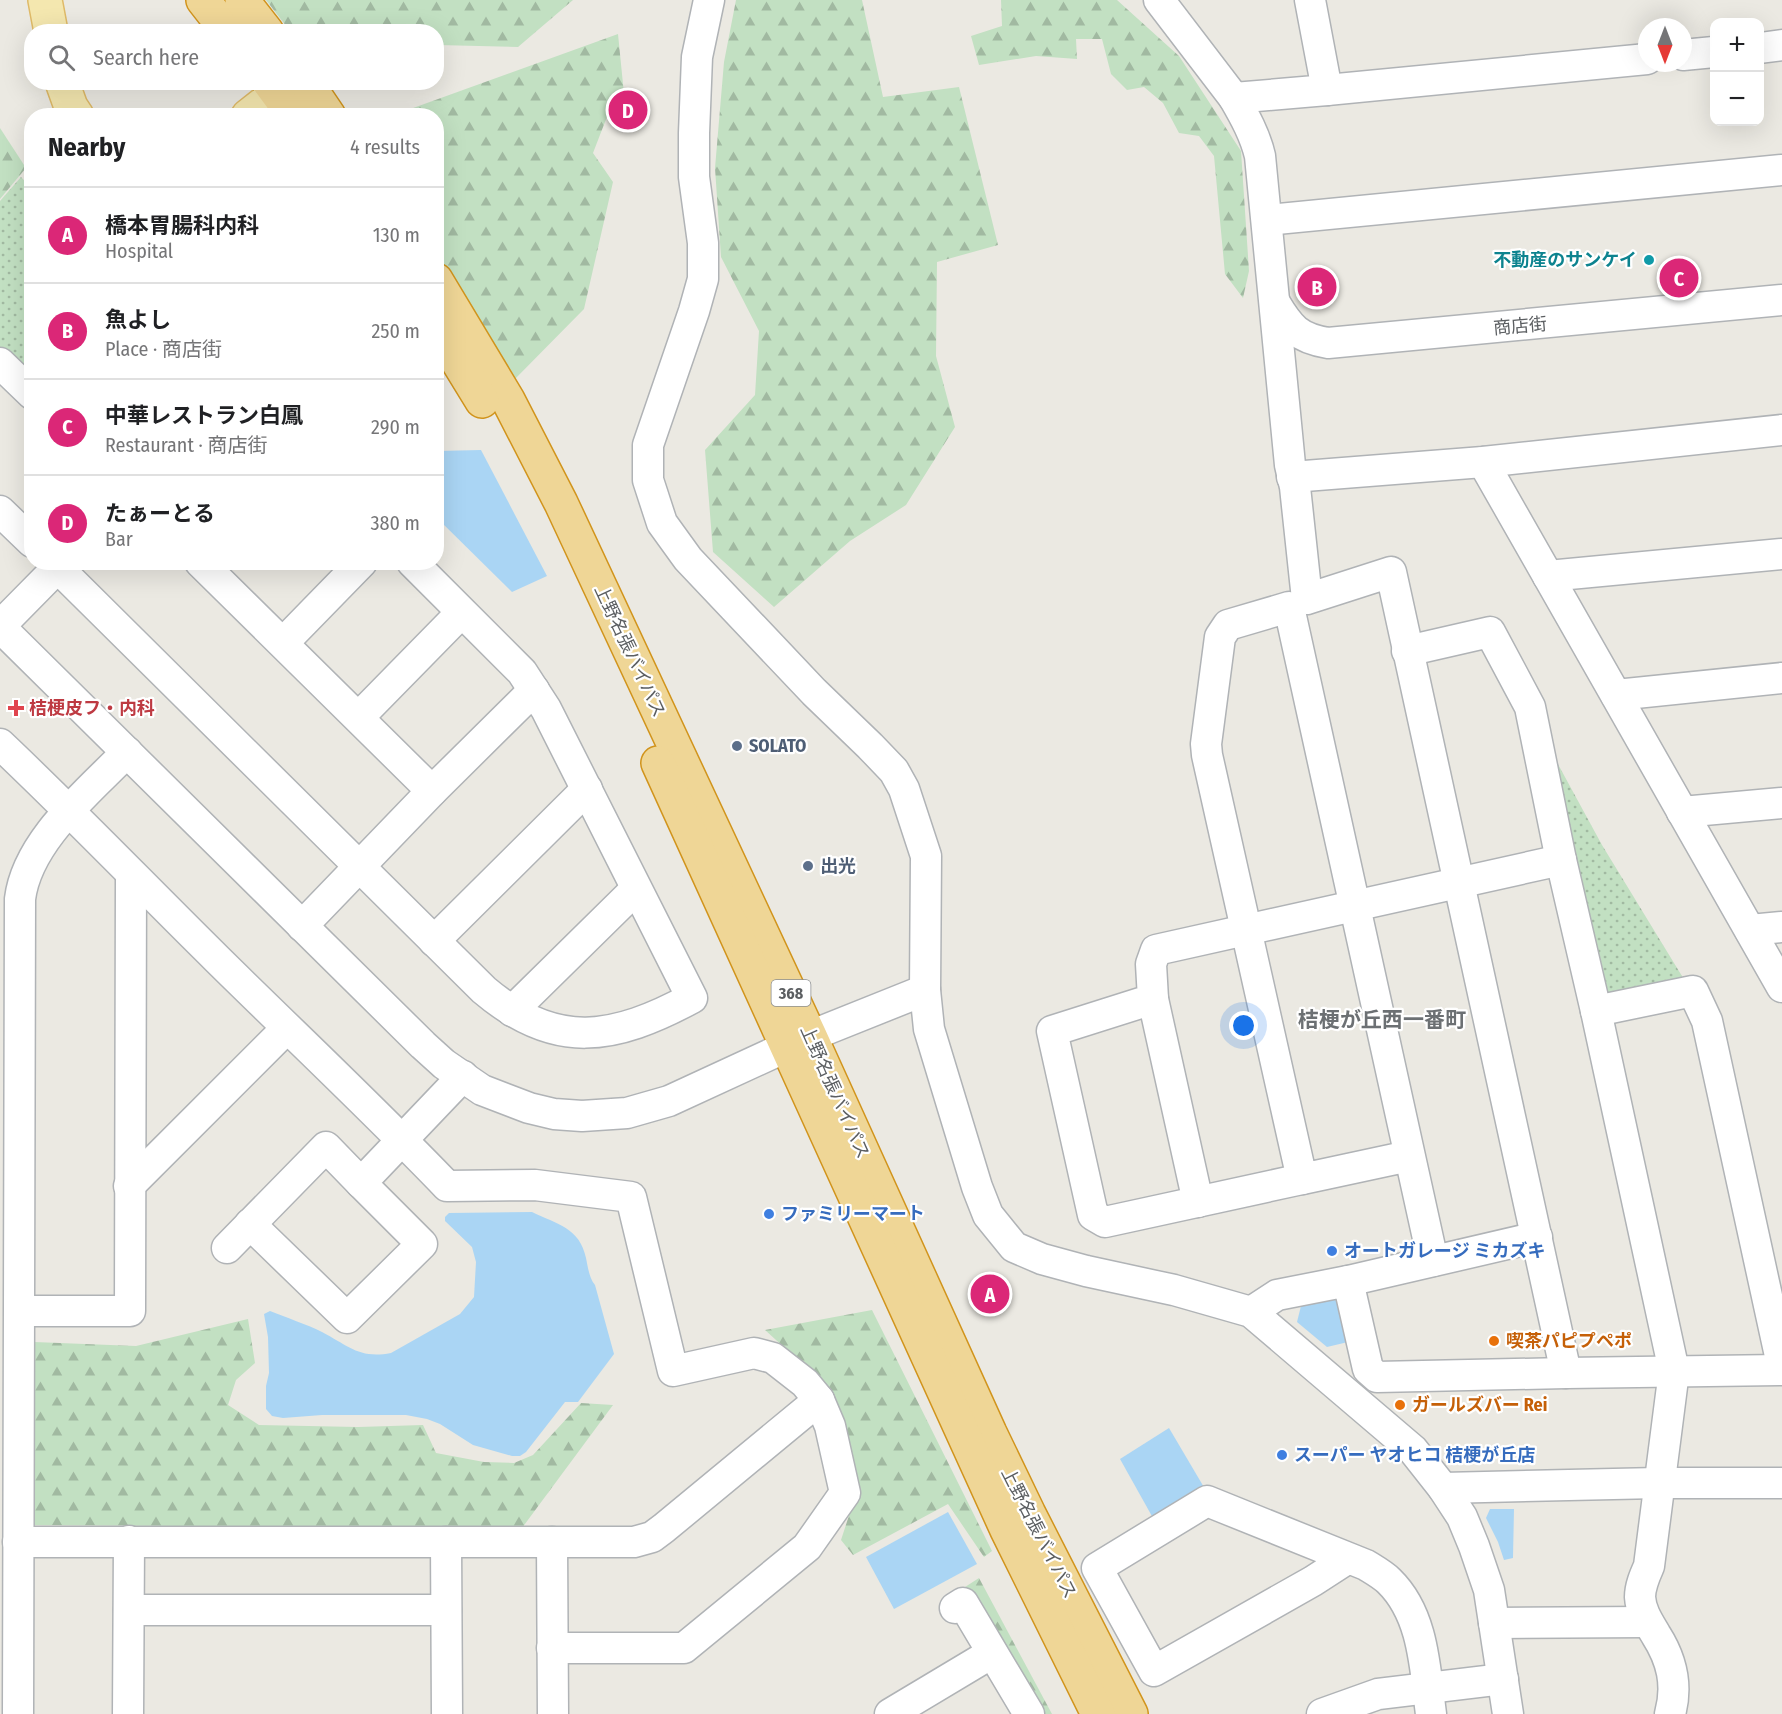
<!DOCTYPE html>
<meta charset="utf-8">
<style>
:root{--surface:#fff;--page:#f6f6f6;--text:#202124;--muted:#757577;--line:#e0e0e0;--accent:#db2777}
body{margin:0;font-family:"Fira Sans Condensed","Noto Sans JP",sans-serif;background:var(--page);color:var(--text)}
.controls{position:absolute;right:18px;top:18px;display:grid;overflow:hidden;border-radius:12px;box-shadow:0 6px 24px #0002}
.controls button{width:54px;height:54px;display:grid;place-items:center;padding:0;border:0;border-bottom:2px solid var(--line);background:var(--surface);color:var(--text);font:30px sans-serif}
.compass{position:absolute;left:1638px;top:18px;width:54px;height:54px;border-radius:50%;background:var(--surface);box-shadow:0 6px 24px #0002;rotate:180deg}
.you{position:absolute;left:1244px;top:1026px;width:21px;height:21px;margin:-15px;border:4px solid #fff;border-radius:50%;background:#1a73e8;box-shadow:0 0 0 9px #1a73e833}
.badge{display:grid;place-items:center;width:39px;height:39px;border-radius:50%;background:var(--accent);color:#fff;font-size:20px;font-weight:700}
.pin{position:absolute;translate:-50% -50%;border:3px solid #fff;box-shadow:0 2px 6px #0006}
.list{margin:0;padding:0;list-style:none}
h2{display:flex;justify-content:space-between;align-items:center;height:78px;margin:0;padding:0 24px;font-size:26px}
h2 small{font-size:20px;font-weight:400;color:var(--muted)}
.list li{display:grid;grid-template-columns:39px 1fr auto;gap:18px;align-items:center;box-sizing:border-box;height:96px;padding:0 24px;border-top:2px solid var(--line)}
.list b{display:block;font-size:22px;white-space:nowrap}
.list p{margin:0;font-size:20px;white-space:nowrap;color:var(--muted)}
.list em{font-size:20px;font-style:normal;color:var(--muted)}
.icon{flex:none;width:33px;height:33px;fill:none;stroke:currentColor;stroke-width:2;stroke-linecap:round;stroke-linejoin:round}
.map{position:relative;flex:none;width:1782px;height:1714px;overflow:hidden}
.search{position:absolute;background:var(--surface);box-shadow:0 6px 24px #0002;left:24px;top:24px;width:420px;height:66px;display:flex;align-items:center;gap:15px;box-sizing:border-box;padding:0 21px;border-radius:24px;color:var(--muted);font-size:22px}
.panel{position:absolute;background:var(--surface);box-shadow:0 6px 24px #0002;left:24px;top:108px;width:420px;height:462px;border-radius:24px}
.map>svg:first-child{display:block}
.green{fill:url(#green-dots)}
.forest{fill:url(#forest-firs)}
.water{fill:#aad5f4}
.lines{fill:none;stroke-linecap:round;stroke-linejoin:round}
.minor-casing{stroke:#b0b3b6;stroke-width:33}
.major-casing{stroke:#dfba68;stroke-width:36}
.highway-casing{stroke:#d1941c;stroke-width:36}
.minor{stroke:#fff;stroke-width:30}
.major{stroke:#f4e7af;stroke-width:33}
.highway{stroke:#efd696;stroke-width:33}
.culture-dot{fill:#0f9aa8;stroke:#fff;stroke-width:2}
.health-dot{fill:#e0444e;stroke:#fff;stroke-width:2}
.service-dot{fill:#5c6f8a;stroke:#fff;stroke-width:2}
.shop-dot{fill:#3f7fe0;stroke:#fff;stroke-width:2}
.food-dot{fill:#e8710a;stroke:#fff;stroke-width:2}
.labels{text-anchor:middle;stroke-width:4.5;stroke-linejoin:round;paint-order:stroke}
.shield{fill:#fff;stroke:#8c8e90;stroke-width:1.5}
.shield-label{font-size:16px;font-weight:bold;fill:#5b5e61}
.culture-label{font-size:18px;font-weight:bold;fill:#0d838f;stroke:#fff;text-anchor:end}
.street-label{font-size:18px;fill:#5b5e61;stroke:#fff}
.health-label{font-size:18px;font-weight:bold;fill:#be3a42;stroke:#fff;text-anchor:start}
.service-label{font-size:18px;font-weight:bold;fill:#4e5e75;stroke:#fff;text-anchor:start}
.shop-label{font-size:18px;font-weight:bold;fill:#366cbe;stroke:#fff;text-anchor:start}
.food-label{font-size:18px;font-weight:bold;fill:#c56008;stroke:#fff;text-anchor:start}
.quarter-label{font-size:21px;font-weight:bold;fill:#6c7073;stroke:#fff}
</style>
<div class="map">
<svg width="1782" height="1714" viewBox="0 0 1782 1714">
<defs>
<pattern id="green-dots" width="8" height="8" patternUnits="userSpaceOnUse" patternTransform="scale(1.5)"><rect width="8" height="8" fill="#c2e0c2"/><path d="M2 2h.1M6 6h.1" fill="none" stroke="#a1b9a1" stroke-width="1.8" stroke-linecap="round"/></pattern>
<pattern id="forest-firs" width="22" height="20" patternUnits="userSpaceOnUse" patternTransform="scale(1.5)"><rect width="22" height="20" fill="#c2e0c2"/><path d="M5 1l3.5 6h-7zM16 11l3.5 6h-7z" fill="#a1b9a1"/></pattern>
</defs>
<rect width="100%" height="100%" fill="#ebe9e2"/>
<g class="green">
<path d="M 21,177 L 31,188 L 31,381 L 0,350 L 0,201 Z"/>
<path d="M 1541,733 L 1602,845 L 1685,981 L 1599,994 Z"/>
</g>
<g class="forest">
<path d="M 266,0 L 573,0 L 518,47 L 437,45 L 436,32 L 290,31 Z"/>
<path d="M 736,0 L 862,0 L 883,97 L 959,87 L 998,245 L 937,262 L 936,356 L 955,427 L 906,505 L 850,541 L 774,607 L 713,552 L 705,450 L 755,395 L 759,331 L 721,257 L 715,168 L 724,62 Z"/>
<path d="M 1001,0 L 1117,0 L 1179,56 L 1241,151 L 1249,271 L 1243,298 L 1225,274 L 1214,156 L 1199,136 L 1179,133 L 1163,103 L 1144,87 L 1127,90 L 1111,74 L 1102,39 L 1076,39 L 1077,59 L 1036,56 L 979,65 L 971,36 L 1002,26 Z"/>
<path d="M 618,34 L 625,104 L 610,109 L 593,153 L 613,182 L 584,309 L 513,381 L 437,257 L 436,116 L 391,116 Z"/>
<path d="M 0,128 L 26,168 L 0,199 Z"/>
<path d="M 872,1310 L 992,1551 L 984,1557 L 948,1504 L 853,1555 L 841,1540 L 858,1488 L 831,1390 L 765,1330 Z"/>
<path d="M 248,1319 L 255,1363 L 236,1380 L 228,1405 L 259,1425 L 358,1427 L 423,1425 L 436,1453 L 484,1462 L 514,1463 L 533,1455 L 581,1403 L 613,1405 L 522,1528 L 29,1525 L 34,1342 L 136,1346 Z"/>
<path d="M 979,1578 L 1052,1714 L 1038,1714 L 965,1587 Z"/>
</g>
<g class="water">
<path d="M 481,450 L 547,576 L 512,592 L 438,519 L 437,451 Z"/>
<path d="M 532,1212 C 557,1224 580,1228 586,1258 C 588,1267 589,1278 595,1285 L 614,1354 L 578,1402 L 565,1402 L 526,1452 L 520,1456 L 512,1456 L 473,1445 L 440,1424 L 427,1419 L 406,1415 L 322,1415 L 283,1418 L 272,1416 L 266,1409 L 266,1386 L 269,1373 L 268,1337 L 264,1314 L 270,1311 C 287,1318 306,1324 322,1332 C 349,1346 359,1359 391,1353 L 460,1314 L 474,1297 L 476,1262 L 472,1247 L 445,1221 L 445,1217 L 449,1213 Z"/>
<path d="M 1330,1296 L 1340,1304 L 1348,1342 L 1327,1347 L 1297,1322 L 1302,1302 Z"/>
<path d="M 1169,1428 L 1205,1489 L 1153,1518 L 1120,1459 Z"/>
<path d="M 1490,1509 L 1514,1509 L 1513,1558 L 1504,1560 L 1498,1542 L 1486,1518 Z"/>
<path d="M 948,1512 L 977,1564 L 894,1609 L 866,1557 Z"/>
</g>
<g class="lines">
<defs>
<g id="minor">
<path d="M 709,0 L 697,57 L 694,133 L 694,177 L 703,243 L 703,279 L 694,311 L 648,445 L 648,480 L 662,523 L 688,559 L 814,692 L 870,746 L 894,771 L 904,789 L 926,856 L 925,990 L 929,1029 L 977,1187 L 988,1215 L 1014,1247 L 1042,1259 L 1086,1271 L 1174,1290 L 1251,1312 L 1413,1450 L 1443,1488 L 1462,1517 L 1474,1546 L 1489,1590 L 1508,1714"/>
<path d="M 1159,0 L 1234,98"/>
<path d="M 1310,0 L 1327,90 L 1234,98 C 1245,117 1255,135 1260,156 L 1290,465 L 1295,487 L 1307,599 L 1391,572 L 1566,1373 L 1782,1370"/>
<path d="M 1760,48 L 1782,45"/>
<path d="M 1683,55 L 1714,52"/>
<path d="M 1327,90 L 1647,59"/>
<path d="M 1267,220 L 1782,170"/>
<path d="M 1275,303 C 1290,328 1298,338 1328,343 L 1782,300"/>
<path d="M 0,363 L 32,394"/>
<path d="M 1483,462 L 1782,987"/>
<path d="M 1292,477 L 1483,462 L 1782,430"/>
<path d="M 0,511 L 32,542"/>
<path d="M 52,562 L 484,990 C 556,1051 614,1040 692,998 L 546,709 L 522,672 L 412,562"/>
<path d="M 200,562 L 432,791"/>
<path d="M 1548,576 L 1782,554"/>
<path d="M 0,626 L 63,562"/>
<path d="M 0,627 L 423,1045 L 444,1064 L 482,1090 L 529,1108 L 554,1114 L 582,1116 L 627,1113 L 669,1101 L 810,1036 L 925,990"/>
<path d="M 283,643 L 362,562"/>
<path d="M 1407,651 L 1490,632 L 1530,707 L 1561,860 L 1596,1011 L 1674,1371 L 1649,1566 C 1645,1575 1640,1586 1640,1597 C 1641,1612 1649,1623 1656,1635 C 1672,1660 1678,1685 1670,1714"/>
<path d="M 1616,695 L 1782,678"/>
<path d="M 359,717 L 461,613"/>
<path d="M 0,744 C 74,814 144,887 217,959 C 293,1034 372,1108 447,1186 L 535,1185 L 631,1197 L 673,1371 L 754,1353 L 773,1358 L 805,1383 L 819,1400 L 830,1426 L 845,1493 L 807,1547 L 684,1648 L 552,1648"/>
<path d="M 1682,812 L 1782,803"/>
<path d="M 302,926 L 432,791 L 534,690"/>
<path d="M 1750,930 L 1782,927"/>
<path d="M 434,941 L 587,789"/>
<path d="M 1153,999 L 1198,1202"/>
<path d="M 512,1011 L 636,889"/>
<path d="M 1596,1011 L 1693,991 L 1707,1021 L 1782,1365"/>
<path d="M 1409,1156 L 1302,1179 L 1207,755 L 1206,744 L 1220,637 L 1228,625 L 1289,607 L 1433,1261"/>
<path d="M 1302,1179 L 1105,1222 L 1093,1215 L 1052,1031 L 1153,999 L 1151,964 L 1156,950 L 1561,860"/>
<path d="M 129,1186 L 287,1028"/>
<path d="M 250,1224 L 347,1318 L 422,1244 L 361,1183 L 463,1076"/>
<path d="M 227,1248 L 326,1147 L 361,1183"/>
<path d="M 1348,1281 L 1537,1237"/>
<path d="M 20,1311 L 130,1311 L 131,874"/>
<path d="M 1251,1312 L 1277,1295 L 1348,1281 L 1368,1369 L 1377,1377 L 1566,1373"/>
<path d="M 1443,1488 L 1658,1483 L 1782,1483"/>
<path d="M 18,1542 L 634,1542 L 652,1537 L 664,1528 L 819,1400"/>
<path d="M 446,1542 L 447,1714"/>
<path d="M 552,1542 L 553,1714"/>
<path d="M 1347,1559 L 1313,1581 L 1154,1671 L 1097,1568 L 1207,1501 L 1366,1565 C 1374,1570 1383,1575 1389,1581 C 1424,1615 1425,1669 1431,1714"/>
<path d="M 955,1608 L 963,1603 L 1029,1714"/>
<path d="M 129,1610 L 446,1610"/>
<path d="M 1494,1623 L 1647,1622"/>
<path d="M 18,1714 L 20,899 C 27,841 88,792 127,752"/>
<path d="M 128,1714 L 129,1541"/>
<path d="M 890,1714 L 992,1653"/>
<path d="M 1322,1714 L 1378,1694 L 1503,1679"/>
</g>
<g id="major">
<path d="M 45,0 L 51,32"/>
<path d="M 62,82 L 71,107 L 77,116"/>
<path d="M 248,116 L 291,82"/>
</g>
<g id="highway">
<path d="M 203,0 L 228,32"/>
<path d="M 242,0 L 267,32"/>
<path d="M 269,82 L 294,116"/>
<path d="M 306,82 L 329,116"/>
<path d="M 436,280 L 508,400 L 561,503 L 810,1036 L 990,1433 L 1029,1514 L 1131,1714"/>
<path d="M 436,326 L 482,401"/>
<path d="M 658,763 L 1007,1530 L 1098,1714"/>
</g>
</defs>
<use href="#minor" class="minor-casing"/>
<use href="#major" class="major-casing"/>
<use href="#highway" class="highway-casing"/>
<use href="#minor" class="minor"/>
<use href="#major" class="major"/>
<use href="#highway" class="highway"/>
</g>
<circle class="culture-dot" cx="1649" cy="260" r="6"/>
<path class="health-dot" d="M13 699h6v6h6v6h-6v6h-6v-6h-6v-6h6z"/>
<g class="service-dot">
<circle cx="737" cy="746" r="6"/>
<circle cx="808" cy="866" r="6"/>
</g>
<g class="shop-dot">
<circle cx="769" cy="1214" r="6"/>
<circle cx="1332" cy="1251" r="6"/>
<circle cx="1282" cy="1455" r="6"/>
</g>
<g class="food-dot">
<circle cx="1494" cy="1341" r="6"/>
<circle cx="1400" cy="1405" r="6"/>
</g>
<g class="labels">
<rect class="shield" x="771.5" y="980" width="39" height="26" rx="4.5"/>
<g class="shield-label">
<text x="791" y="999">368</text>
</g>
<g class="culture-label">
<text x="1637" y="266">不動産のサンケイ</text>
</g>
<g class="street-label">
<text transform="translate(1520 326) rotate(-5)" y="6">商店街</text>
<text transform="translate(630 651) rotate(65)" y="6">上野名張バイパス</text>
<text transform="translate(835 1092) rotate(66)" y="6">上野名張バイパス</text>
<text transform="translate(1039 1533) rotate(63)" y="6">上野名張バイパス</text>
</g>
<g class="health-label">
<text x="29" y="714">桔梗皮フ・内科</text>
</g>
<g class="service-label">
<text x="749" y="752">SOLATO</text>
<text x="820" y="872">出光</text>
</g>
<g class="shop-label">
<text x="781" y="1220">ファミリーマート</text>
<text x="1344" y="1257">オートガレージ ミカズキ</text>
<text x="1294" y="1461">スーパー ヤオヒコ 桔梗が丘店</text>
</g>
<g class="food-label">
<text x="1506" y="1347">喫茶パピプペポ</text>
<text x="1412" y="1411">ガールズバー Rei</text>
</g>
<g class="quarter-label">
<text x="1382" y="1027">桔梗が丘西一番町</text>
</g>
</g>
</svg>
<div class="controls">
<button>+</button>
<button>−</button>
</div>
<svg class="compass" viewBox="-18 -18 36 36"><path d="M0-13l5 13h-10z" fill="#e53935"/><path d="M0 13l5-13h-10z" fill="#757577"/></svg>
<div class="you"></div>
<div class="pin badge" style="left:990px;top:1294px">A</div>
<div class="pin badge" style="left:1317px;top:287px">B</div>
<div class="pin badge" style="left:1679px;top:278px">C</div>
<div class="pin badge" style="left:628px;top:110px">D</div>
<div class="search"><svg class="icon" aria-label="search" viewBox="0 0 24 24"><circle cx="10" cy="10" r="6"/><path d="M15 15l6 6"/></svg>Search here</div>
<section class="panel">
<h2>Nearby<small>4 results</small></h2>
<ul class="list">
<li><span class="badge">A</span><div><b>橋本胃腸科内科</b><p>Hospital</p></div><em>130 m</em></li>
<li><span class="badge">B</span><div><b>魚よし</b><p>Place · 商店街</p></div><em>250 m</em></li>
<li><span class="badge">C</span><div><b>中華レストラン白鳳</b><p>Restaurant · 商店街</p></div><em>290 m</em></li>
<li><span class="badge">D</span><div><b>たぁーとる</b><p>Bar</p></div><em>380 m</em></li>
</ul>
</section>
</div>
